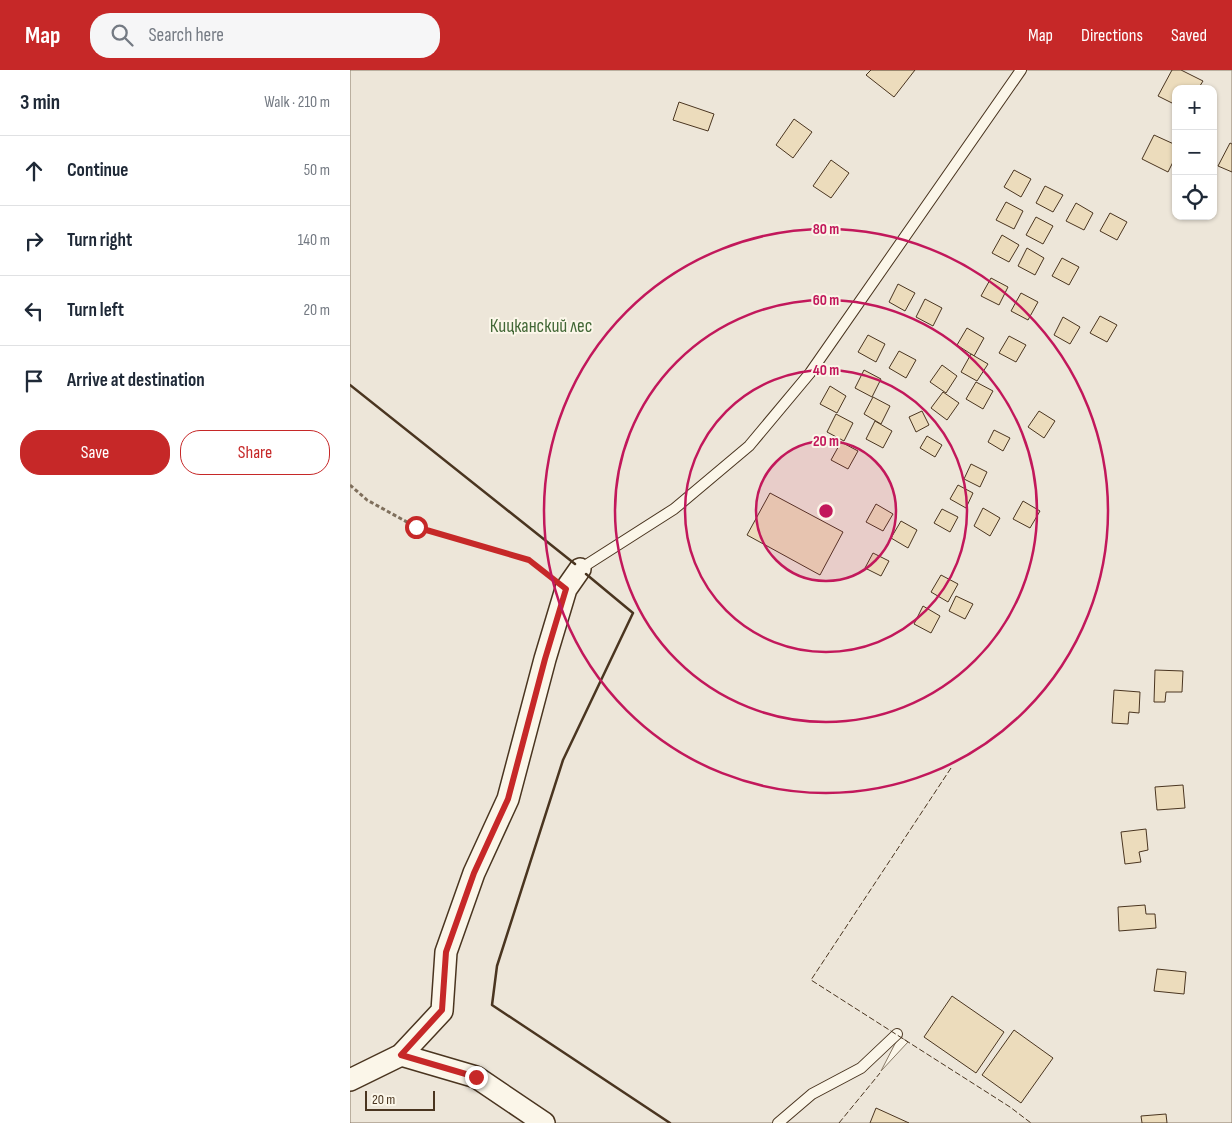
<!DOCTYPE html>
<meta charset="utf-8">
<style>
:root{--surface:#fff;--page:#f6f6f7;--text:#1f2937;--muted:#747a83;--line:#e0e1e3;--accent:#c62828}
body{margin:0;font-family:"Sofia Sans Condensed",sans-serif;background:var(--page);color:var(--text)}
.controls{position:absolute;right:15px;top:15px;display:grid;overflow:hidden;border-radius:10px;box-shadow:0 1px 4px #0004}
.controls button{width:45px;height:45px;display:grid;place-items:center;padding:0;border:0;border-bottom:1px solid var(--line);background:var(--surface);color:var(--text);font:25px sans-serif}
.scale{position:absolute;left:15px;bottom:12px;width:70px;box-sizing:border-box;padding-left:5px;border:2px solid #4a3520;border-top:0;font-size:14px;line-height:18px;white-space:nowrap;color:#4a3520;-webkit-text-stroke:4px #fbf6e9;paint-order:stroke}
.stop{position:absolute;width:15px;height:15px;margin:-11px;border:4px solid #c62828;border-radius:50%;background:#fff}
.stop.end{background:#c62828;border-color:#fff;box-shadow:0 1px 5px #0008}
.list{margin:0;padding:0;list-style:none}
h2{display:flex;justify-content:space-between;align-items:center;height:65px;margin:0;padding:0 20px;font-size:21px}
h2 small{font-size:16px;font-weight:400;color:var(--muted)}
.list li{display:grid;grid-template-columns:32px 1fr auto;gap:15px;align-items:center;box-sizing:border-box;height:70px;padding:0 20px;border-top:1px solid var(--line)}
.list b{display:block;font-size:19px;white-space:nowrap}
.list em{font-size:16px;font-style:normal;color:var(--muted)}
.actions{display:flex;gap:10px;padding:15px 20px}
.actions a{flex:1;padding:11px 0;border:1px solid var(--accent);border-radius:20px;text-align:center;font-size:18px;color:var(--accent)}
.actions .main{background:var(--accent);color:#fff}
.icon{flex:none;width:28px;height:28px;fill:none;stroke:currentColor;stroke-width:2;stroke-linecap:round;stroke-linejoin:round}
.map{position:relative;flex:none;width:882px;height:1053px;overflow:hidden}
header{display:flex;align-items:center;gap:30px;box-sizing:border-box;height:70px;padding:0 25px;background:var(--accent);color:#fff}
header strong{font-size:24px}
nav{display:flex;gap:28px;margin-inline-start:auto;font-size:18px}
.search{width:350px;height:45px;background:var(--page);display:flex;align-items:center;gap:12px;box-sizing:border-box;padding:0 18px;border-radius:20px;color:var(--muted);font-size:19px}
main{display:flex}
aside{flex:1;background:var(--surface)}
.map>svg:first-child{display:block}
.green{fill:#ede6d9;stroke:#887966;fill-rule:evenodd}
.building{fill:#ecdcbc;stroke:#4a3520}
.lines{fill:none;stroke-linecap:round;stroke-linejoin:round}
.service-casing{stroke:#4a3520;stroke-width:12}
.minor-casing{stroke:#4a3520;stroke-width:24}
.path{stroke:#7f6f5c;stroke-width:3;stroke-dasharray:4 2.5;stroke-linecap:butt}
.service{stroke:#fbf6e9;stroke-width:10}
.minor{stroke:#fbf6e9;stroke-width:21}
.fence{stroke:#4a3520;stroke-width:1;stroke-dasharray:6 2.5;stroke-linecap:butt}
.wall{stroke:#4a3520;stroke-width:2.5}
.route{stroke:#c62828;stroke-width:6}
.ring{fill:none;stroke:#c2185b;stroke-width:2.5}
.labels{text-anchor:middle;stroke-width:4;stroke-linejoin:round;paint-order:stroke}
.park-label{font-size:19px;fill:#436837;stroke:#fbf6e9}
.centre{fill:#c2185b;stroke:#fbf6e9;stroke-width:2.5}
.ring-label{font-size:15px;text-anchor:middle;font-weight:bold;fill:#c2185b;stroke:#fbf6e9;stroke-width:4;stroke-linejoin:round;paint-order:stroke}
</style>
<header>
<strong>Map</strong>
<div class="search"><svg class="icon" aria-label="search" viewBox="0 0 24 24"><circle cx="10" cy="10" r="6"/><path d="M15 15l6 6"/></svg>Search here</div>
<nav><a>Map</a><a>Directions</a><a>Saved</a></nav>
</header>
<main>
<aside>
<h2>3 min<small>Walk · 210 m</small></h2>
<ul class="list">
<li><svg class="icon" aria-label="ahead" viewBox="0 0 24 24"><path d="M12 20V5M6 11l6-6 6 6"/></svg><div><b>Continue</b></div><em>50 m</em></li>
<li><svg class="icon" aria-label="right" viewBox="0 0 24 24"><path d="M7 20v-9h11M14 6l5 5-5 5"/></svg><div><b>Turn right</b></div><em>140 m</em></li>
<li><svg class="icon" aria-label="left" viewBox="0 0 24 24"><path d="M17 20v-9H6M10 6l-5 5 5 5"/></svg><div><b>Turn left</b></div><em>20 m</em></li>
<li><svg class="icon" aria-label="arrive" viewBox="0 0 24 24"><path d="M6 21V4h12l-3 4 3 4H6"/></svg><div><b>Arrive at destination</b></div></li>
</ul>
<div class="actions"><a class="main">Save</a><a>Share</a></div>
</aside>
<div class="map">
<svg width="882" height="1053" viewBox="0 0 882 1053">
<rect width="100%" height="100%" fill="#fbf6e9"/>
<path class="green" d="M 0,0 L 882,0 L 882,1053 L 0,1053 ZM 826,19 L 863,19 L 863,146 L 826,146 ZM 549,966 L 558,972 L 531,1001 Z"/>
<g class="building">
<path d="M 521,0 L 565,0 L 544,27 L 516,5 Z"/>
<path d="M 822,0 L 831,0 L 853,11 L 848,19 L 826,19 L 826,35 L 808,26 Z"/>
<path d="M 329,32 L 364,44 L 358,61 L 323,50 Z"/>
<path d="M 444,49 L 462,62 L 443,88 L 426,75 Z"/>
<path d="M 804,65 L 826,75 L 826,86 L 818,102 L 792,89 Z"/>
<path d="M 880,73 L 882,74 L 882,102 L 868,96 Z"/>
<path d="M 481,90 L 499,103 L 481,128 L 463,116 Z"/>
<path d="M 664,100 L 681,109 L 671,127 L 654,117 Z"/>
<path d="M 695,116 L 713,125 L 703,142 L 686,133 Z"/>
<path d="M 656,132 L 673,141 L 664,159 L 646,150 Z"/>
<path d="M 726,133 L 743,143 L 734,160 L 716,151 Z"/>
<path d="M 760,143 L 777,152 L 767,170 L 750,161 Z"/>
<path d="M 686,147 L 703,156 L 693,174 L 676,165 Z"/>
<path d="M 652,165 L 669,175 L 659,192 L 642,183 Z"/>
<path d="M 677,178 L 694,188 L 685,205 L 668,196 Z"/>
<path d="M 712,188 L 729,197 L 719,215 L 702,206 Z"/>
<path d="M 641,208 L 658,217 L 649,235 L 631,226 Z"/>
<path d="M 548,214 L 565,223 L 555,241 L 539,232 Z"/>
<path d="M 671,223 L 688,232 L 678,250 L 661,241 Z"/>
<path d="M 575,229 L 592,238 L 583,256 L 566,247 Z"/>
<path d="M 750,246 L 767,255 L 757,272 L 740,263 Z"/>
<path d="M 713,247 L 730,257 L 720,274 L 704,265 Z"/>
<path d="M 617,258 L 634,268 L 624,286 L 607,275 Z"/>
<path d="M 518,265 L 535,274 L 526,292 L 508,282 Z"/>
<path d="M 659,266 L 676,275 L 666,292 L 649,283 Z"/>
<path d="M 549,281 L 566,290 L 556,308 L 539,298 Z"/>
<path d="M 621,284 L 638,294 L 627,311 L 611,302 Z"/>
<path d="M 592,295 L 607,306 L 596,323 L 580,312 Z"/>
<path d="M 514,300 L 531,309 L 522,327 L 505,318 Z"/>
<path d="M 626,312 L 643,321 L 633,339 L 616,329 Z"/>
<path d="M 480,316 L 496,326 L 487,343 L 470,334 Z"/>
<path d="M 593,322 L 609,333 L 597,350 L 581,338 Z"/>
<path d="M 523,327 L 540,336 L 531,354 L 514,344 Z"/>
<path d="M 572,341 L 579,355 L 566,362 L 559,347 Z"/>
<path d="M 689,341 L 705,351 L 694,368 L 678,357 Z"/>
<path d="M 486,344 L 503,353 L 494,371 L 477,362 Z"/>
<path d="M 525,351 L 542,361 L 533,378 L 516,369 Z"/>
<path d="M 644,360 L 660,368 L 653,381 L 638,372 Z"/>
<path d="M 577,366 L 592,375 L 585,387 L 570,378 Z"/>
<path d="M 491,372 L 508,381 L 498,399 L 481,390 Z"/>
<path d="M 621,394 L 637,402 L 630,417 L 614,409 Z"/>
<path d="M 608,415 L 623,423 L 616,438 L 600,429 Z"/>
<path d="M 420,423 L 493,462 L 470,505 L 397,465 Z"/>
<path d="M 673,431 L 690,441 L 680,458 L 663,449 Z"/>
<path d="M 526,434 L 543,444 L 533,461 L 516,452 Z"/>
<path d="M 633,438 L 650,448 L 640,466 L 624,456 Z"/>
<path d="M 592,439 L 608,447 L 600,462 L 584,453 Z"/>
<path d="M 551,451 L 567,460 L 558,478 L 541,468 Z"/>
<path d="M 523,483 L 539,491 L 531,506 L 515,498 Z"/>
<path d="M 591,505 L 608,514 L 598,532 L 581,522 Z"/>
<path d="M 606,526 L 623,534 L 615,549 L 599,541 Z"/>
<path d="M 573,536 L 590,546 L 581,563 L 564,554 Z"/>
<path d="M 805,600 L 833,601 L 832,622 L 816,622 L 815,632 L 804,632 Z"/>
<path d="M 764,620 L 790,622 L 789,643 L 779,642 L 778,654 L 762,653 Z"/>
<path d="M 833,715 L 835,738 L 807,740 L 805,717 Z"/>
<path d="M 796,759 L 798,780 L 789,782 L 791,792 L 775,794 L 771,762 Z"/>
<path d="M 795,835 L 796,844 L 805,844 L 806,858 L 769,861 L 768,837 Z"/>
<path d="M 807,899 L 836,902 L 834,924 L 804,921 Z"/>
<path d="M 602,926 L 654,962 L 626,1003 L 574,967 Z"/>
<path d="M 664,960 L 703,988 L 671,1033 L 632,1005 Z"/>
<path d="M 526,1038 L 559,1053 L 520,1053 Z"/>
<path d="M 816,1044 L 817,1053 L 792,1053 L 791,1046 Z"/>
</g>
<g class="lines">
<defs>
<g id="service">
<path d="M 230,499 L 324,439 L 399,376 L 460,303 L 671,0"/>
<path d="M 428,1053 L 462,1024 L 511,998 L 547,964"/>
</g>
<g id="minor">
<path d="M 51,985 L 126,1007 L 194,1053"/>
<path d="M 0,1010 L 51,985 L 92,941 L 96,882 L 124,803 L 158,729 L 195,589 L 216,519 L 230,499"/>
</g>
</defs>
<use href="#service" class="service-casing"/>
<use href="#minor" class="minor-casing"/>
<path class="path" d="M 0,415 L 17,430 L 66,457 L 179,490 L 199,505"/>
<use href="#service" class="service"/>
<use href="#minor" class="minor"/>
<g class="fence">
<path d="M 601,698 L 461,910 L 660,1037 L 681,1053"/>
<path d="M 489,1053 L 530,1003"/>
</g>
<g class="wall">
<path d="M 0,315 L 225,494"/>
<path d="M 236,504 L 283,543 L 213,690 L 147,896 L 142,935 L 320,1053"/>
</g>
</g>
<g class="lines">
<path class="route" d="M 66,457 L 179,490 L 216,519 L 195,589 L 158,729 L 124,803 L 96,882 L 92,940 L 51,985 L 126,1007"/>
</g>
<circle cx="476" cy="441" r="70" fill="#c2185b" fill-opacity=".12"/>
<g class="ring">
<circle cx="476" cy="441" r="70"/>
<circle cx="476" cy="441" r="141"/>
<circle cx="476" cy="441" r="211"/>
<circle cx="476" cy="441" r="282"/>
</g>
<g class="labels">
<g class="park-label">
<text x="191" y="262">Кицканский лес</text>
</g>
</g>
<circle cx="476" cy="441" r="8" class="centre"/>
<g class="ring-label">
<text x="476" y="164">80 m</text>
<text x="476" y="235">60 m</text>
<text x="476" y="305">40 m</text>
<text x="476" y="376">20 m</text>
</g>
</svg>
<div class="controls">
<button>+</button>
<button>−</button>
<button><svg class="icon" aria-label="locate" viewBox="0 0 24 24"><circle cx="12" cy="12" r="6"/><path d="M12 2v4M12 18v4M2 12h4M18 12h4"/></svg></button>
</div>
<div class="scale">20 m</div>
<div class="stop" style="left:66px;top:457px"></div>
<div class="stop end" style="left:126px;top:1007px"></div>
</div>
</main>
